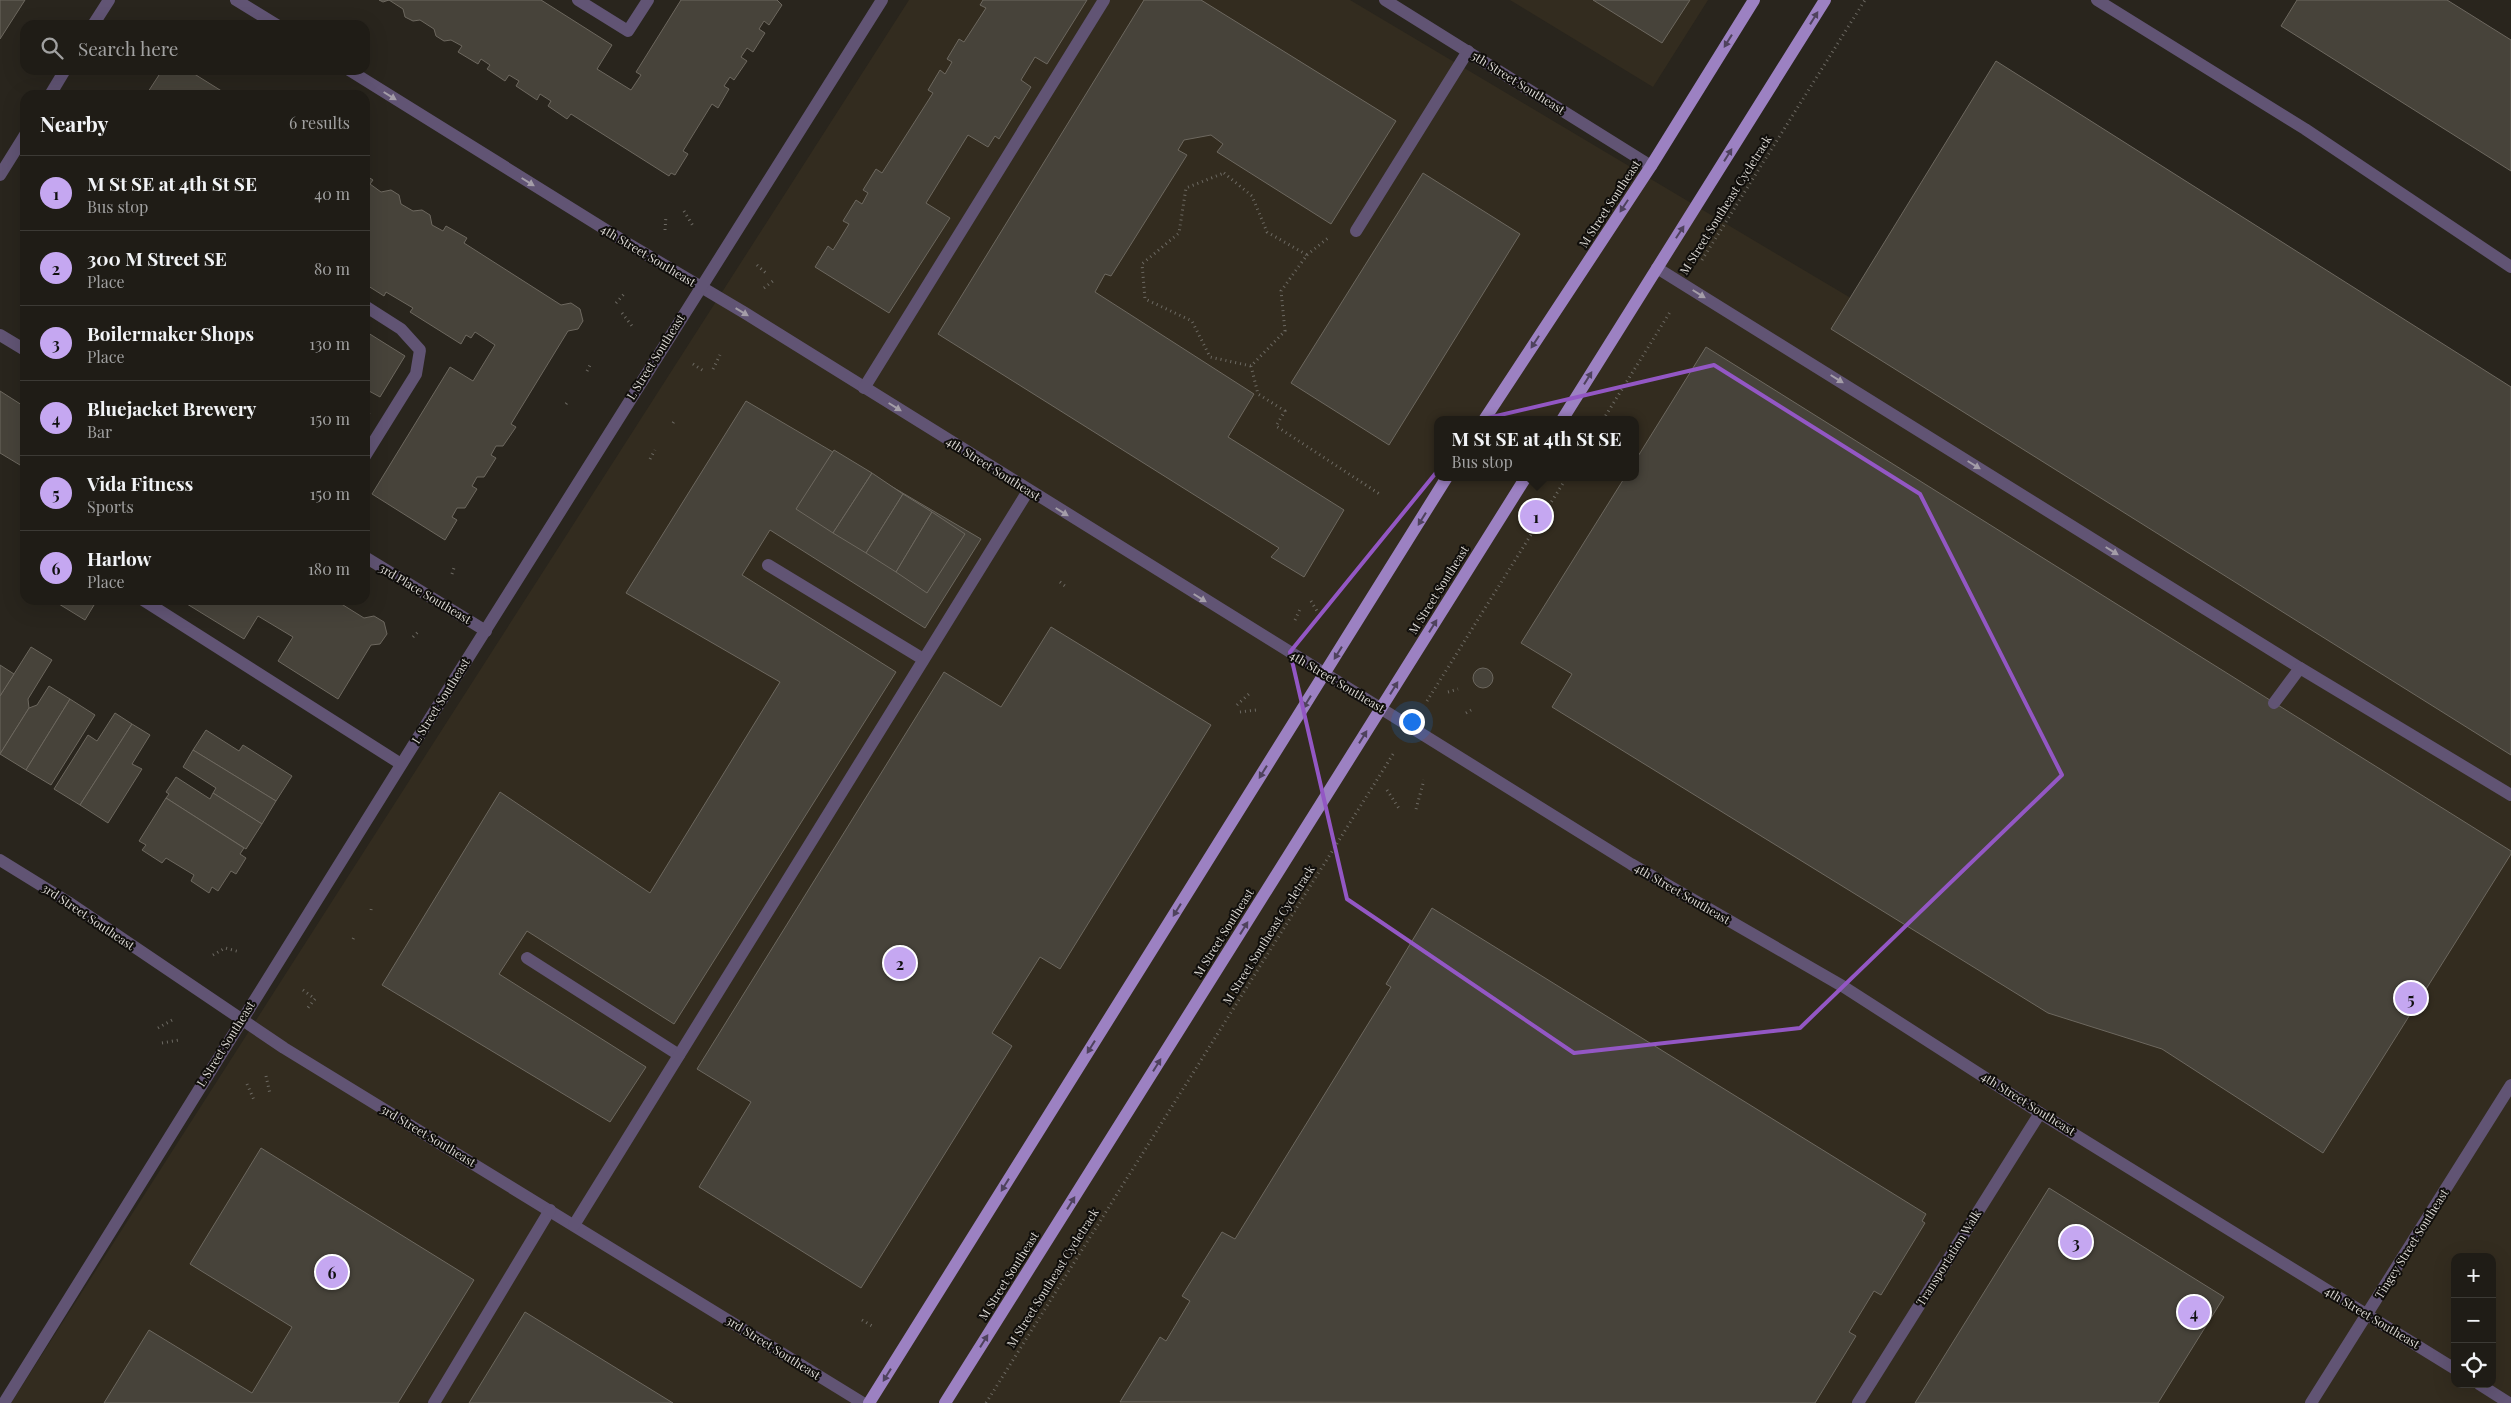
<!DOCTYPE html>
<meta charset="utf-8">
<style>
:root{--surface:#1f1c16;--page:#27251f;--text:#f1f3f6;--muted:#a1a1a1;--line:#3c3a35;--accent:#c5a7f1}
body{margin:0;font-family:"Playfair Display",serif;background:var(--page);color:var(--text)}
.controls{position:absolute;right:15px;bottom:15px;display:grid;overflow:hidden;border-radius:10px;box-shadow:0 5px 20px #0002}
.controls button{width:45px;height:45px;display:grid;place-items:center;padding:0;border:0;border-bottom:1px solid var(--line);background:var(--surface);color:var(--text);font:25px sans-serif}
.you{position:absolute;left:1411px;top:721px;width:18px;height:18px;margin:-12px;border:4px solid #fff;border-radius:50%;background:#1a73e8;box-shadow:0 0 0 8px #1a73e833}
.badge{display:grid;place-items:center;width:32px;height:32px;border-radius:50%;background:var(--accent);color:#111;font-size:16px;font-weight:700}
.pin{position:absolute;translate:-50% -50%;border:2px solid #fff;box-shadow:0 1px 5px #0006}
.popup{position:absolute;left:1434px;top:416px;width:205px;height:65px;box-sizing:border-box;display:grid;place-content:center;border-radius:10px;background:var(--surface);filter:drop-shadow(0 1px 4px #0005);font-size:16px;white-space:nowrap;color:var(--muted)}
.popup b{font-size:19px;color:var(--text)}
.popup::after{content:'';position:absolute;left:50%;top:100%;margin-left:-10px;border:10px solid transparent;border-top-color:var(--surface)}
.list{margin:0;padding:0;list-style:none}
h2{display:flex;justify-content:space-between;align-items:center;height:65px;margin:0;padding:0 20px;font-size:21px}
h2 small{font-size:16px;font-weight:400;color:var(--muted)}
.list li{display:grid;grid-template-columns:32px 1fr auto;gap:15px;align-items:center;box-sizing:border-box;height:75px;padding:0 20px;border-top:1px solid var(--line)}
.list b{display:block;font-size:19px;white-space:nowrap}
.list p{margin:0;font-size:16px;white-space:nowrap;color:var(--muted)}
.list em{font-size:16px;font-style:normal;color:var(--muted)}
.icon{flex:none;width:28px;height:28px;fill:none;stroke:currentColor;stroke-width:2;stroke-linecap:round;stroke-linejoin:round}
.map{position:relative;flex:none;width:2511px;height:1403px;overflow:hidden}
.search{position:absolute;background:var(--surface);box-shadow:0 5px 20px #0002;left:20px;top:20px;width:350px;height:55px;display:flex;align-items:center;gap:12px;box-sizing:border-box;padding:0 18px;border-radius:15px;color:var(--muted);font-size:19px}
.panel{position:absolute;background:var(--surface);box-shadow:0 5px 20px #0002;left:20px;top:90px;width:350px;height:515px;border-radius:15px}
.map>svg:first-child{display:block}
.built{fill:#332c1f;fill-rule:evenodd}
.building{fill:#47433a;stroke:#6d685f}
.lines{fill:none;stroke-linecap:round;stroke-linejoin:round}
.path{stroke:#6d6a63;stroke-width:3;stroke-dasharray:1 4;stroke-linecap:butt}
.minor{stroke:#615474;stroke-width:12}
.major{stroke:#9c81c2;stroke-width:12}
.oneway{fill:#4f425d}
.oneway2{fill:#a49da8}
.marked{fill:none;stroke:#9357c4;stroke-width:4;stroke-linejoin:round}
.labels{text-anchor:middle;stroke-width:4;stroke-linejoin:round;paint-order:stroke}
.street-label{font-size:12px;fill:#dbd8d3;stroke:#100e0b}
</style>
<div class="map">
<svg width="2511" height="1403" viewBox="0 0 2511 1403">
<rect width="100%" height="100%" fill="#29251d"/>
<g class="built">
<path d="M 909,0 L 1350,0 L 2511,691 L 2511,1403 L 11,1403 ZM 1437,420 L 1635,420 L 1635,477 L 1437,477 ZM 2455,1257 L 2492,1257 L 2492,1384 L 2455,1384 Z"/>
<path d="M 1510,0 L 1708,0 L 1653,87 Z"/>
</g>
<g class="building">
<path d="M 0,0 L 25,0 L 0,39 Z"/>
<path d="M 379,0 L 541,0 L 612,45 L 597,69 L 631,90 L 641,75 L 636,72 L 681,0 L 777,0 L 782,5 L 769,25 L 764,21 L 759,29 L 765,33 L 753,52 L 747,48 L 741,57 L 747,61 L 734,80 L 730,77 L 724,86 L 729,89 L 718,108 L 712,104 L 683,151 L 688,154 L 675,175 L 671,173 L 669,176 L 571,114 L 567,119 L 548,106 L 551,101 L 540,94 L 537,100 L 516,86 L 519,81 L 509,75 L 505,81 L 487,69 L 490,65 L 481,59 L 478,64 L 458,52 L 462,46 L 451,40 L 444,41 L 436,36 L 434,29 L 420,20 L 413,21 L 405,17 L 403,9 L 389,0 L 383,2 Z"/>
<path d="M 983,0 L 1087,0 L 1047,64 L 1035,57 L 1021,80 L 1031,87 L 999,139 L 995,136 L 988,147 L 968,135 L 926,203 L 950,218 L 889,313 L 815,267 L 828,246 L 833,250 L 849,224 L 843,221 L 856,200 L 862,204 L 868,193 L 863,190 L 876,169 L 882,173 L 933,93 L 928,90 L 940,70 L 945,74 L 952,62 L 947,59 L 959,39 L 964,42 L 986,8 L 980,5 Z"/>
<path d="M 1144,0 L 1201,0 L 1396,121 L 1331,224 L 1217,152 L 1223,144 L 1211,135 L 1184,140 L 1178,150 L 1187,155 L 1111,276 L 1105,274 L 1095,292 L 1254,394 L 1228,437 L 1344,510 L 1304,577 L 1271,557 L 1279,548 L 938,334 Z"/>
<path d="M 1593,0 L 1690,0 L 1662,43 Z"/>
<path d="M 2297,0 L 2447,0 L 2511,40 L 2511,171 L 2281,26 Z"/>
<path d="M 1996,61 L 2511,387 L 2511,755 L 1831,329 Z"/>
<path d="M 157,70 L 188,70 L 228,95 L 146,95 L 159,75 Z"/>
<path d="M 1423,173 L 1520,234 L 1389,445 L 1291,383 Z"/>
<path d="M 365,175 L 373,180 L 370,184 L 381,192 L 391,190 L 399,195 L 401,204 L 413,211 L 422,210 L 430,215 L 432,225 L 443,231 L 446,226 L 467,238 L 464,243 L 561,305 L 571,303 L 580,309 L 583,321 L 578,329 L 568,331 L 511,424 L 516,427 L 503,446 L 496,446 L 491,455 L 496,458 L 484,477 L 477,477 L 472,486 L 477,489 L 465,508 L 457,508 L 452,517 L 457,520 L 445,540 L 372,494 L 450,367 L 473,381 L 495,345 L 475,332 L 471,338 L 466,335 L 461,344 L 410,312 L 413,308 L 386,292 L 384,296 L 365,284 Z"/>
<path d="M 365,331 L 405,356 L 380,397 L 369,391 L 365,398 Z"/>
<path d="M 1706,347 L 2511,851 L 2511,854 L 2323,1153 L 2162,1049 L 2048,1013 L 1552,707 L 1572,674 L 1521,643 L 1625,477 L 1635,477 L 1635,461 Z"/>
<path d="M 0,391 L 25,407 L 25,468 L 0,453 Z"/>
<path d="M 746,401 L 981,539 L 925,628 L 770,530 L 742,575 L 896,672 L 674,1024 L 527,931 L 499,974 L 646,1067 L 610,1122 L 382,985 L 500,792 L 650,893 L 780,682 L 626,593 Z"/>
<path d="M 365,410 L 370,413 L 365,421 Z"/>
<path d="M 834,450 L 872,473 L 833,533 L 796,509 Z"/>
<path d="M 872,473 L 903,494 L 866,553 L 833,533 Z"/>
<path d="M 903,494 L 932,512 L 896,572 L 866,553 Z"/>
<path d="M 932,512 L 965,534 L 927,593 L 896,572 Z"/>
<path d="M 62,600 L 97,600 L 85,620 L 59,604 Z"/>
<path d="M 189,600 L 335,600 L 364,618 L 374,616 L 384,622 L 387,634 L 380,644 L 371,645 L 338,699 L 278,661 L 293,637 L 258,616 L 244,639 L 187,604 Z"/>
<path d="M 1051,627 L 1211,725 L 1060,969 L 1040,957 L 992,1033 L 1012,1046 L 861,1288 L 699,1187 L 751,1102 L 697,1069 L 944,672 L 1001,707 Z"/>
<path d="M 31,647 L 52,660 L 28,699 L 29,708 L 0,754 L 0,696 Z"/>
<path d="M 0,665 L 14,674 L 0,696 Z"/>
<circle cx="1483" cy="678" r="10"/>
<path d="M 49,686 L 70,699 L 26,770 L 0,754 L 29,708 L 37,705 Z"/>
<path d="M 70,699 L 95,715 L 51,785 L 26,770 Z"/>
<path d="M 115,713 L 132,724 L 80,805 L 54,789 L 88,735 L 97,741 Z"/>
<path d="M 132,724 L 150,735 L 132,764 L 142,769 L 108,823 L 80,805 Z"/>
<path d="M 206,730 L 239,751 L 243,745 L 292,776 L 276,801 L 193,750 Z"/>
<path d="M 193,750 L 276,801 L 262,824 L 213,793 L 216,788 L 183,767 Z"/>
<path d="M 176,777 L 210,799 L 213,793 L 262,824 L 246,849 L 166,798 L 169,794 L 166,792 Z"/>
<path d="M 166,798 L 244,848 L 240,854 L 246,858 L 236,874 L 231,871 L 218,891 L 212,887 L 209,893 L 191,881 L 194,875 L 166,858 L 162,863 L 142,850 L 146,845 L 139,841 Z"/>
<path d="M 1432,908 L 1926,1214 L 1922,1221 L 1925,1223 L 1881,1295 L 1874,1291 L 1849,1332 L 1856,1336 L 1815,1403 L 1120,1402 L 1160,1337 L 1166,1341 L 1190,1301 L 1182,1296 L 1222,1232 L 1235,1239 L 1391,987 L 1386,984 Z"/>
<path d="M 261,1148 L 474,1280 L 398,1403 L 104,1403 L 149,1330 L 252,1393 L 292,1327 L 190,1264 Z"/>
<path d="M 2049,1188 L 2224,1297 L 2158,1403 L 1915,1403 Z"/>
<path d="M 525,1312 L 673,1403 L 469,1403 Z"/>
</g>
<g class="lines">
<g class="path">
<path d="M 1224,173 L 1252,196 L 1267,232 L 1307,255 L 1281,291 L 1285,331 L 1251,366 L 1210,357 L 1192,321 L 1145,299 L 1142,264 L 1179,233 L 1186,188 Z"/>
<path d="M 684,211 L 693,226"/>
<path d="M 665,230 L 666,216"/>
<path d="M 1307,255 L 1328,238"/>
<path d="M 1702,260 L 1865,0"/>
<path d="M 757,265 L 768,275"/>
<path d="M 764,288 L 773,281"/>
<path d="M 616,303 L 625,293"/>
<path d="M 622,313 L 632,326"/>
<path d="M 693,364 L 705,372"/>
<path d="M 1251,366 L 1258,394 L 1285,411 L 1276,426 L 1381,495"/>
<path d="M 713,369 L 720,355"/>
<path d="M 587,371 L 590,365"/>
<path d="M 566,404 L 569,400"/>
<path d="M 1603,420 L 1670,312"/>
<path d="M 673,423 L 675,420"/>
<path d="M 650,459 L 655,450"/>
<path d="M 452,574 L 454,568"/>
<path d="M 1060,582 L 1065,586"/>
<path d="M 1311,601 L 1317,611"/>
<path d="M 1295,620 L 1301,607"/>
<path d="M 413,637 L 419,631"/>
<path d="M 1448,692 L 1458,689"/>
<path d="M 1427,701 L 1567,477"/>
<path d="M 1237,705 L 1251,692"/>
<path d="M 1240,712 L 1256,710"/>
<path d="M 1466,713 L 1471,710"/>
<path d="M 1387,790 L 1400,810"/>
<path d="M 1416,809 L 1424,780"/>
<path d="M 371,910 L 372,906"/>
<path d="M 353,939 L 355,935"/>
<path d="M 213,955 L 225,948 L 240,952"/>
<path d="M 303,990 L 315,999 L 307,1009"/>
<path d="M 158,1028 L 174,1019"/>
<path d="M 162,1043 L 179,1040"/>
<path d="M 266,1076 L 270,1094"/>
<path d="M 247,1084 L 254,1100"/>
<path d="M 862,1320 L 872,1326"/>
<path d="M 986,1403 L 1395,751"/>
</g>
<g class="minor">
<path d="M 236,0 L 277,25"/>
<path d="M 578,0 L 628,31 L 648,0"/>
<path d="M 1385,0 L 1651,166"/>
<path d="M 2097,0 L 2305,129 L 2511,267"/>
<path d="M 93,25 L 109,0"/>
<path d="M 349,70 L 627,243 L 745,313 L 1631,864 L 1844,987 L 2040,1113 L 2455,1369"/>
<path d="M 50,95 L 65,70"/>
<path d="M 0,175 L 25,135"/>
<path d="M 1356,231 L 1468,51"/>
<path d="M 1657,268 L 2300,668"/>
<path d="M 365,306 L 401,329 L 420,350 L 416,374 L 365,456"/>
<path d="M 0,335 L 25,350"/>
<path d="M 864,388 L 1104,0"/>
<path d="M 365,557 L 486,631"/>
<path d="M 768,565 L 923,659"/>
<path d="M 143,600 L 401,764"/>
<path d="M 2274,703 L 2300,668 L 2511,795"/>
<path d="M 0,860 L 68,902 L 284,1048 L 863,1403"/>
<path d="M 527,958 L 679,1055"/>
<path d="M 574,1225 L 1028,491"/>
<path d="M 2479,1384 L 2509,1403"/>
<path d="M 4,1403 L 429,720 L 882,0"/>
<path d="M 434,1403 L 550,1210"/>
<path d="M 1858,1403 L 2040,1113"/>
<path d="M 2311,1403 L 2511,1085"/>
</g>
<g class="major">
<path d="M 1484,420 L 1651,166 L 1754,0"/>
<path d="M 1562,420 L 1825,0"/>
<path d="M 869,1403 L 1447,477"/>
<path d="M 945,1403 L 1526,477"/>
</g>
</g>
<defs><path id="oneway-solid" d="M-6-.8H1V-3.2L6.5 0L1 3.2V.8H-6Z" transform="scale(1.25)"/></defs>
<g class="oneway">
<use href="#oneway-solid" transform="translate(1814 18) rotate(-58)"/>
<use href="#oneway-solid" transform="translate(1728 41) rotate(122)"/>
<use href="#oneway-solid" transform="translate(1728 155) rotate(-58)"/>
<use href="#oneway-solid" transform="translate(1624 206) rotate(123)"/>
<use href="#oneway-solid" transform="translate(1680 232) rotate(-57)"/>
<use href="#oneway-solid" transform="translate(1535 342) rotate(123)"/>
<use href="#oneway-solid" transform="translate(1588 378) rotate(-58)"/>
<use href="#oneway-solid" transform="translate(1422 519) rotate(122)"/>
<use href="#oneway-solid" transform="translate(1433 626) rotate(-58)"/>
<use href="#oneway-solid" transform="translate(1338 653) rotate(122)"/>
<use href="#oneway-solid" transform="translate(1394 688) rotate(-58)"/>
<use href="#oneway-solid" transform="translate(1307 702) rotate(122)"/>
<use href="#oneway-solid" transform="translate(1363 737) rotate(-58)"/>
<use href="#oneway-solid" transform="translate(1263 772) rotate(122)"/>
<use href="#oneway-solid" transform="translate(1177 910) rotate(122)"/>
<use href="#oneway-solid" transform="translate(1244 928) rotate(-58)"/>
<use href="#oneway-solid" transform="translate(1091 1047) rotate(122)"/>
<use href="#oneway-solid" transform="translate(1157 1065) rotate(-58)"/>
<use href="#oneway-solid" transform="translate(1005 1185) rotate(122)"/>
<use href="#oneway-solid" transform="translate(1071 1203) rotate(-58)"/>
<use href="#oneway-solid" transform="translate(984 1341) rotate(-58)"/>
<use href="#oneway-solid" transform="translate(887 1375) rotate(122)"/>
</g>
<g class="oneway2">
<use href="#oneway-solid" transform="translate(390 96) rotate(32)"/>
<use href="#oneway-solid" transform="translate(528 182) rotate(32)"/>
<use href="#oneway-solid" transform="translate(1699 294) rotate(32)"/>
<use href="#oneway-solid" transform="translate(742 312) rotate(31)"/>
<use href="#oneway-solid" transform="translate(1837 379) rotate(32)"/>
<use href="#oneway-solid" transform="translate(895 407) rotate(32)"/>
<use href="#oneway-solid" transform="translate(1974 465) rotate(32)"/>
<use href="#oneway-solid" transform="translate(1062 512) rotate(32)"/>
<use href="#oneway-solid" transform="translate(2112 551) rotate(32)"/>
<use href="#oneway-solid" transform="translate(1200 598) rotate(32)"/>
</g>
<path class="marked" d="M 1714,365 L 1920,494 L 2062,775 L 1800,1028 L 1574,1053 L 1347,899 L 1290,652 L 1479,420 Z"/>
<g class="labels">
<g class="street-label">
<text transform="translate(1518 83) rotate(32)" y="4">5th Street Southeast</text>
<text transform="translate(1610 204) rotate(-57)" y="4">M Street Southeast</text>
<text transform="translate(1726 205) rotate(-58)" y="4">M Street Southeast Cycletrack</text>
<text transform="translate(648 256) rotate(31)" y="4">4th Street Southeast</text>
<text transform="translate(656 357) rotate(-58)" y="4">L Street Southeast</text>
<text transform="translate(993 469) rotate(32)" y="4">4th Street Southeast</text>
<text transform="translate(1439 590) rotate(-58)" y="4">M Street Southeast</text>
<text transform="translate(425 594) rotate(31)" y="4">3rd Place Southeast</text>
<text transform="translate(1337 682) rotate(31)" y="4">4th Street Southeast</text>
<text transform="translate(441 701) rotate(-58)" y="4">L Street Southeast</text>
<text transform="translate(1682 894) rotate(30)" y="4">4th Street Southeast</text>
<text transform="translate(88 917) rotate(34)" y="4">3rd Street Southeast</text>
<text transform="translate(1224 933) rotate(-58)" y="4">M Street Southeast</text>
<text transform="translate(1269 935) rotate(-58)" y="4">M Street Southeast Cycletrack</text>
<text transform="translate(226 1044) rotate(-58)" y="4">L Street Southeast</text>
<text transform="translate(2028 1104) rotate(32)" y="4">4th Street Southeast</text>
<text transform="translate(428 1136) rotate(31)" y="4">3rd Street Southeast</text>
<text transform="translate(2412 1244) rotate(-58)" y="4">Tingey Street Southeast</text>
<text transform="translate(1949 1258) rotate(-58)" y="4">Transportation Walk</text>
<text transform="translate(1009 1276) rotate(-58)" y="4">M Street Southeast</text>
<text transform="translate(1053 1278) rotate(-58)" y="4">M Street Southeast Cycletrack</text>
<text transform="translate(2372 1318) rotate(31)" y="4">4th Street Southeast</text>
<text transform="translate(773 1348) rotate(32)" y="4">3rd Street Southeast</text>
</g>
</g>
</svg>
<div class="controls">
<button>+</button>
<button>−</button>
<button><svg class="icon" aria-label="locate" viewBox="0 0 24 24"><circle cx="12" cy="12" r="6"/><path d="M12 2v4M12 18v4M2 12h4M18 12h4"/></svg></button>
</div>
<div class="you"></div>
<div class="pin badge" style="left:1536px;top:516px">1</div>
<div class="popup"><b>M St SE at 4th St SE</b>Bus stop</div>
<div class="pin badge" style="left:900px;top:963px">2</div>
<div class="pin badge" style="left:2076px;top:1242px">3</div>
<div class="pin badge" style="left:2194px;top:1312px">4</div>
<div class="pin badge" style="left:2411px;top:998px">5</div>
<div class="pin badge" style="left:332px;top:1272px">6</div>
<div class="search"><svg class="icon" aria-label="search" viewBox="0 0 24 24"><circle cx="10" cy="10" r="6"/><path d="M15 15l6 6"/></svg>Search here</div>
<section class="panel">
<h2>Nearby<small>6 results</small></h2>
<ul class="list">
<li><span class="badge">1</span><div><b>M St SE at 4th St SE</b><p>Bus stop</p></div><em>40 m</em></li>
<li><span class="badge">2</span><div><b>300 M Street SE</b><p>Place</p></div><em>80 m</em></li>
<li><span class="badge">3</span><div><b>Boilermaker Shops</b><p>Place</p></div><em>130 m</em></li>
<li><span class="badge">4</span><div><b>Bluejacket Brewery</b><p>Bar</p></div><em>150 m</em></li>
<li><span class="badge">5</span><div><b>Vida Fitness</b><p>Sports</p></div><em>150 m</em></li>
<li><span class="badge">6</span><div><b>Harlow</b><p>Place</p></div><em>180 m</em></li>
</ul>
</section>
</div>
